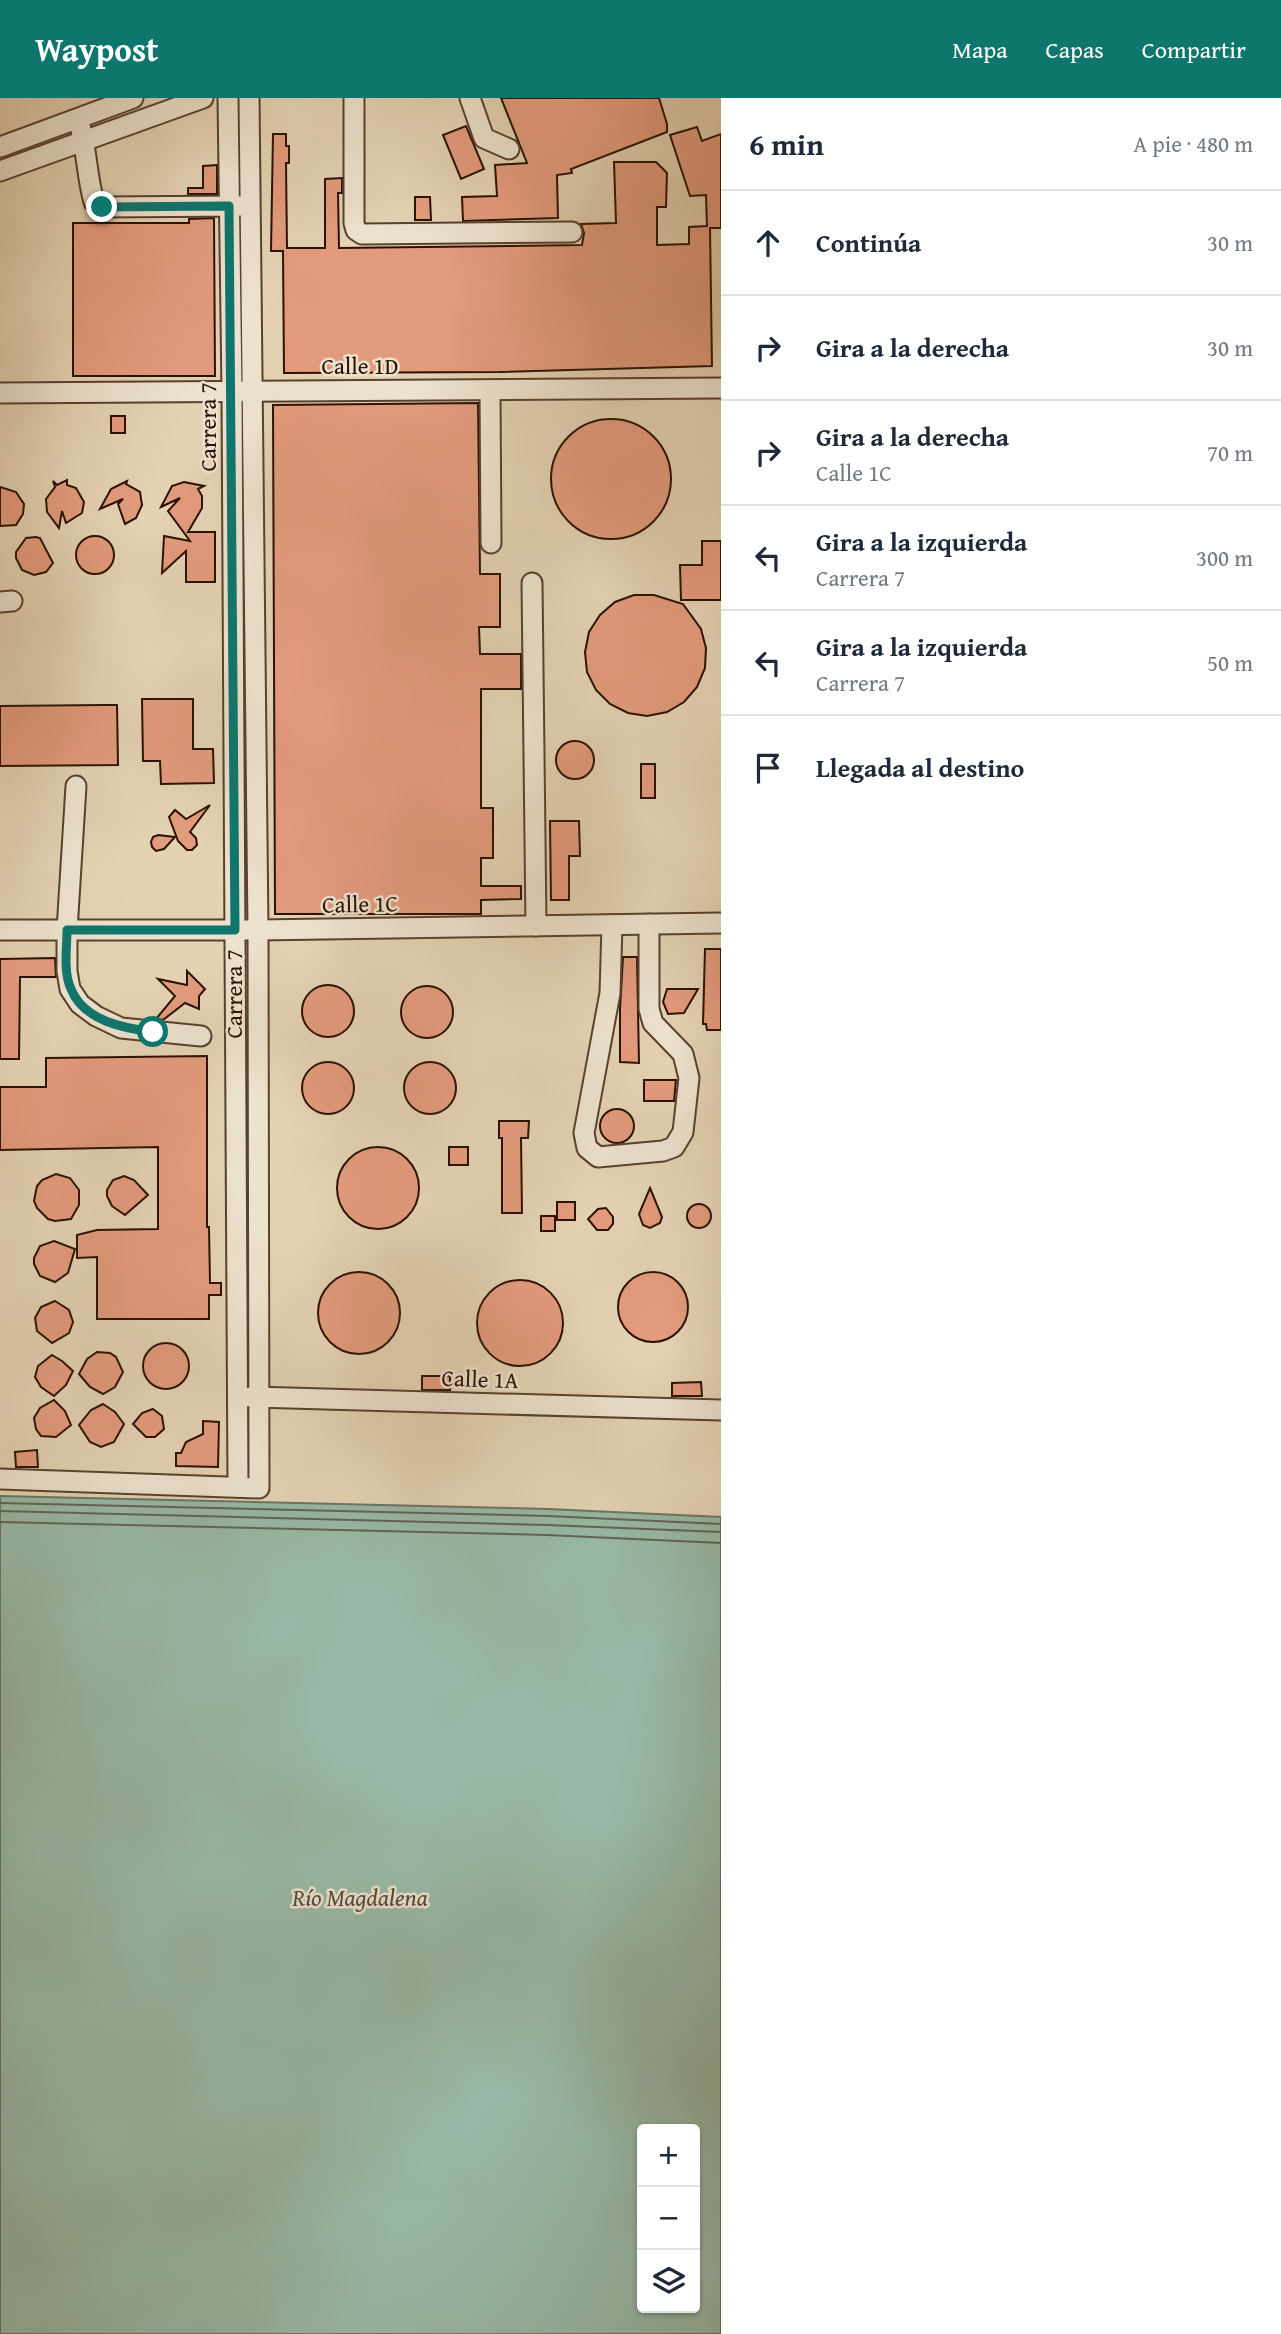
<!DOCTYPE html>
<html lang="es">
<meta charset="utf-8">
<style>
:root{--surface:#fff;--page:#f2f2f3;--text:#1f2937;--muted:#747a83;--line:#e0e1e3;--accent:#0f766e}
body{margin:0;font-family:"Gentium Book Plus",serif;background:var(--page);color:var(--text)}
.controls{position:absolute;right:21px;bottom:21px;display:grid;overflow:hidden;border-radius:7px;box-shadow:0 2px 5px #0004}
.controls button{width:63px;height:63px;display:grid;place-items:center;padding:0;border:0;border-bottom:2px solid var(--line);background:var(--surface);color:var(--text);font:35px sans-serif}
.stop{position:absolute;width:21px;height:21px;margin:-16px;border:5px solid #0f766e;border-radius:50%;background:#fff}
.stop.end{background:#0f766e;border-color:#fff;box-shadow:0 2px 7px #0008}
.list{margin:0;padding:0;list-style:none}
h2{display:flex;justify-content:space-between;align-items:center;height:91px;margin:0;padding:0 28px;font-size:30px}
h2 small{font-size:23px;font-weight:400;color:var(--muted)}
.list li{display:grid;grid-template-columns:46px 1fr auto;gap:21px;align-items:center;box-sizing:border-box;height:105px;padding:0 28px;border-top:2px solid var(--line)}
.list b{display:block;font-size:26px;white-space:nowrap}
.list p{margin:0;font-size:23px;white-space:nowrap;color:var(--muted)}
.list em{font-size:23px;font-style:normal;color:var(--muted)}
.icon{flex:none;width:38px;height:38px;fill:none;stroke:currentColor;stroke-width:2;stroke-linecap:round;stroke-linejoin:round}
.map{position:relative;flex:none;width:721px;height:2236px;overflow:hidden}
header{display:flex;align-items:center;gap:42px;box-sizing:border-box;height:98px;padding:0 35px;background:var(--accent);color:#fff}
header strong{font-size:33px}
nav{display:flex;gap:38px;margin-inline-start:auto;font-size:24px}
main{display:flex}
aside{flex:1;background:var(--surface)}
.map>svg:first-child{display:block}
.water{fill:#97b8a6;stroke:#6b7564;stroke-width:2;fill-rule:evenodd}
.lines{fill:none;stroke-linecap:round;stroke-linejoin:round}
.shore{stroke:#606453;stroke-width:2}
.building{fill:#e39b7d;stroke:#2a1100;stroke-width:2}
.minor-casing{stroke:#58412d;stroke-width:23}
.minor{stroke:#ede2ce;stroke-width:19}
.route{stroke:#0f766e;stroke-width:9}
.labels{text-anchor:middle;stroke-width:5;stroke-linejoin:round;paint-order:stroke}
.street-label{font-size:23px;fill:#2a1100;stroke:#ede2ce}
.water-label{font-size:24px;font-style:italic;fill:#504b3a;stroke:#ede2ce}
</style>
<header>
<strong>Waypost</strong>
<nav><a>Mapa</a><a>Capas</a><a>Compartir</a></nav>
</header>
<main>
<div class="map">
<svg width="721" height="2236" viewBox="0 0 721 2236">
<rect width="100%" height="100%" fill="#e4d2b3"/>
<filter id="stains"><feTurbulence type="fractalNoise" baseFrequency=".00286" numOctaves="4"/><feColorMatrix values="0 0 0 0 .2 0 0 0 0 .09 0 0 0 0 .02 0 0 0 .5 -.17"/></filter>
<radialGradient id="worn" r=".72"><stop offset=".6" stop-color="#630" stop-opacity="0"/><stop offset="1" stop-color="#630" stop-opacity=".3"/></radialGradient>
<path class="water" d="M 0,1398 L 548,1411 L 721,1419 L 721,2236 L 0,2236 ZM 642,2031 L 695,2031 L 695,2210 L 642,2210 Z"/>
<g class="lines">
<g class="shore">
<path d="M 0,1405 L 548,1418 L 721,1426"/>
<path d="M 0,1413 L 547,1427 L 721,1434"/>
<path d="M 0,1424 L 547,1437 L 721,1445"/>
</g>
</g>
<g class="building">
<path d="M 501,0 L 659,0 L 667,26 L 667,34 L 571,71 L 572,75 L 557,77 L 558,120 L 463,123 L 462,99 L 497,98 L 495,67 L 527,65 Z"/>
<path d="M 466,28 L 484,71 L 461,81 L 443,37 Z"/>
<path d="M 697,29 L 702,43 L 721,36 L 721,130 L 710,130 L 712,268 L 499,274 L 284,275 L 283,153 L 271,153 L 273,36 L 286,36 L 286,48 L 289,48 L 289,65 L 286,65 L 287,150 L 325,150 L 325,81 L 342,80 L 342,95 L 338,95 L 339,150 L 582,147 L 584,135 L 581,126 L 616,125 L 614,64 L 656,64 L 667,75 L 666,109 L 657,109 L 657,147 L 689,146 L 689,129 L 707,128 L 706,97 L 690,98 L 670,37 Z"/>
<path d="M 217,67 L 217,96 L 188,96 L 188,90 L 203,90 L 203,68 Z"/>
<path d="M 415,99 L 430,99 L 431,122 L 415,122 Z"/>
<path d="M 214,120 L 215,278 L 73,278 L 73,125 L 189,125 L 189,121 Z"/>
<path d="M 478,305 L 480,476 L 500,476 L 500,529 L 479,529 L 480,556 L 521,556 L 521,591 L 481,591 L 481,710 L 493,710 L 493,760 L 481,760 L 481,788 L 521,788 L 521,801 L 481,802 L 481,816 L 275,816 L 273,307 Z"/>
<rect x="111" y="318" width="14" height="17"/>
<circle cx="611" cy="381" r="60"/>
<path d="M 67,382 L 67,387 L 76,390 L 84,404 L 82,415 L 66,425 L 62,413 L 59,430 L 47,414 L 46,401 L 55,389 L 53,383 L 57,387 Z"/>
<path d="M 127,383 L 126,386 L 140,394 L 142,407 L 136,420 L 125,426 L 118,406 L 123,401 L 100,411 L 111,391 Z"/>
<path d="M 184,384 L 204,388 L 198,391 L 202,398 L 202,410 L 188,434 L 215,434 L 215,484 L 186,484 L 186,453 L 162,475 L 164,438 L 190,443 L 168,413 L 180,400 L 161,409 L 172,388 Z"/>
<path d="M 0,389 L 16,394 L 24,406 L 23,416 L 16,427 L 0,428 Z"/>
<circle cx="95" cy="457" r="19"/>
<path d="M 36,439 L 40,440 L 53,465 L 46,474 L 34,477 L 22,472 L 16,460 L 16,454 L 26,440 Z"/>
<path d="M 702,443 L 721,443 L 721,502 L 681,502 L 680,467 L 702,467 Z"/>
<path d="M 634,497 L 654,497 L 683,506 L 701,531 L 706,550 L 705,570 L 697,589 L 684,604 L 667,614 L 647,618 L 628,615 L 610,606 L 596,592 L 587,574 L 585,554 L 589,534 L 600,517 L 615,504 Z"/>
<path d="M 142,601 L 193,601 L 193,651 L 213,651 L 214,685 L 161,686 L 160,663 L 143,663 Z"/>
<path d="M 103,607 L 117,607 L 118,667 L 0,668 L 0,608 Z"/>
<circle cx="575" cy="662" r="19"/>
<rect x="641" y="666" width="14" height="34"/>
<path d="M 210,707 L 190,734 L 196,740 L 197,747 L 192,752 L 187,752 L 178,743 L 169,719 L 175,712 L 186,721 Z"/>
<path d="M 550,723 L 579,723 L 580,758 L 569,758 L 569,802 L 551,802 Z"/>
<path d="M 158,737 L 175,739 L 164,751 L 156,753 L 152,749 L 151,744 L 153,739 Z"/>
<path d="M 705,851 L 721,851 L 721,932 L 707,932 L 706,926 L 703,926 Z"/>
<path d="M 623,859 L 637,859 L 639,965 L 620,964 L 620,911 Z"/>
<path d="M 55,860 L 56,879 L 20,879 L 19,961 L 0,961 L 0,861 Z"/>
<path d="M 187,873 L 205,891 L 199,898 L 199,911 L 185,905 L 163,922 L 156,921 L 175,898 L 158,881 L 187,887 Z"/>
<circle cx="328" cy="913" r="26"/>
<circle cx="427" cy="914" r="26"/>
<path d="M 667,891 L 698,891 L 684,915 L 668,916 L 663,904 Z"/>
<path d="M 207,958 L 207,1129 L 209,1129 L 210,1185 L 221,1185 L 221,1197 L 209,1197 L 209,1221 L 97,1221 L 97,1159 L 77,1160 L 77,1137 L 97,1132 L 158,1131 L 158,1049 L 0,1052 L 0,989 L 46,989 L 46,960 Z"/>
<circle cx="328" cy="990" r="26"/>
<circle cx="430" cy="990" r="26"/>
<path d="M 644,982 L 676,982 L 674,1003 L 644,1003 Z"/>
<circle cx="617" cy="1028" r="17"/>
<path d="M 499,1023 L 529,1023 L 528,1040 L 521,1040 L 522,1115 L 502,1115 L 502,1040 L 499,1040 Z"/>
<circle cx="378" cy="1090" r="41"/>
<rect x="449" y="1049" width="19" height="18"/>
<path d="M 56,1076 L 70,1080 L 79,1092 L 79,1107 L 71,1121 L 55,1123 L 48,1121 L 37,1110 L 34,1103 L 37,1088 L 42,1082 Z"/>
<path d="M 124,1078 L 134,1082 L 148,1097 L 125,1117 L 112,1108 L 107,1098 L 107,1092 L 113,1082 Z"/>
<path d="M 650,1090 L 662,1119 L 660,1125 L 650,1130 L 643,1127 L 639,1116 Z"/>
<rect x="557" y="1104" width="18" height="18"/>
<circle cx="699" cy="1118" r="12"/>
<path d="M 606,1110 L 613,1119 L 613,1126 L 608,1132 L 597,1132 L 588,1121 L 598,1111 Z"/>
<rect x="541" y="1118" width="14" height="15"/>
<path d="M 54,1143 L 75,1151 L 68,1175 L 55,1184 L 40,1178 L 34,1166 L 34,1160 L 40,1148 Z"/>
<circle cx="653" cy="1209" r="35"/>
<circle cx="359" cy="1215" r="41"/>
<circle cx="520" cy="1225" r="43"/>
<path d="M 55,1203 L 69,1212 L 73,1224 L 69,1235 L 52,1245 L 37,1233 L 35,1220 L 41,1209 Z"/>
<circle cx="166" cy="1268" r="23"/>
<path d="M 97,1254 L 110,1255 L 116,1259 L 123,1274 L 115,1289 L 103,1296 L 90,1289 L 79,1276 L 87,1261 Z"/>
<path d="M 52,1257 L 62,1263 L 73,1273 L 66,1287 L 54,1298 L 41,1289 L 35,1279 L 38,1268 Z"/>
<rect x="422" y="1278" width="28" height="14"/>
<path d="M 701,1284 L 702,1298 L 672,1298 L 672,1285 Z"/>
<path d="M 54,1302 L 65,1313 L 71,1327 L 56,1339 L 41,1338 L 36,1331 L 34,1320 L 40,1310 Z"/>
<path d="M 103,1306 L 115,1314 L 124,1326 L 114,1344 L 101,1349 L 90,1344 L 79,1327 L 91,1312 Z"/>
<path d="M 153,1311 L 162,1318 L 164,1331 L 155,1339 L 146,1339 L 133,1326 L 142,1315 Z"/>
<path d="M 203,1323 L 219,1324 L 218,1369 L 176,1368 L 176,1355 L 181,1355 L 186,1344 L 203,1336 Z"/>
<path d="M 37,1352 L 38,1369 L 16,1369 L 15,1354 Z"/>
</g>
<g class="lines">
<defs>
<g id="minor">
<path d="M 228,0 L 232,293 L 238,1389"/>
<path d="M 354,0 L 354,125 L 356,132 L 362,136 L 572,134"/>
<path d="M 470,0 L 484,40 L 509,51"/>
<path d="M 78,21 C 87,48 86,76 94,104 L 102,109 L 241,108"/>
<path d="M 0,49 L 133,0"/>
<path d="M 0,73 L 203,0"/>
<path d="M 490,292 L 491,445"/>
<path d="M 0,295 L 721,290"/>
<path d="M 532,485 L 536,828"/>
<path d="M 0,504 L 12,503"/>
<path d="M 76,688 L 67,832 L 67,873 L 70,891 L 80,906 L 96,918 L 121,930 L 201,938"/>
<path d="M 612,827 L 610,895 L 584,1035 L 587,1050 L 598,1059 L 663,1053 L 674,1049 L 683,1034 L 689,980 L 683,956 L 653,925 L 649,911 L 649,826"/>
<path d="M 0,832 L 258,832 L 721,825"/>
<path d="M 250,1299 L 721,1312"/>
<path d="M 0,1381 L 259,1390 L 258,832 L 249,0"/>
</g>
</defs>
<use href="#minor" class="minor-casing"/>
<use href="#minor" class="minor"/>
</g>
<g class="lines">
<path class="route" d="M 102,109 L 229,108 L 235,832 L 67,832 C 67,850 63,874 71,891 C 84,923 123,930 153,934"/>
</g>
<g class="labels">
<g class="street-label">
<text x="360" y="276">Calle 1D</text>
<text transform="translate(208 329) rotate(-90)" y="8">Carrera 7</text>
<text transform="translate(360 806) rotate(-1)" y="8">Calle 1C</text>
<text transform="translate(234 896) rotate(-90)" y="8">Carrera 7</text>
<text transform="translate(480 1281) rotate(2)" y="8">Calle 1A</text>
</g>
<g class="water-label">
<text x="360" y="1808">Río Magdalena</text>
</g>
</g>
<rect width="100%" height="100%" filter="url(#stains)"/>
<rect width="100%" height="100%" fill="url(#worn)"/>
</svg>
<div class="controls">
<button>+</button>
<button>−</button>
<button><svg class="icon" aria-label="layers" viewBox="0 0 24 24"><path d="M12 4l9 5-9 5-9-5zM3 14l9 5 9-5"/></svg></button>
</div>
<div class="stop" style="left:153px;top:934px"></div>
<div class="stop end" style="left:102px;top:109px"></div>
</div>
<aside>
<h2>6 min<small>A pie · 480 m</small></h2>
<ul class="list">
<li><svg class="icon" aria-label="ahead" viewBox="0 0 24 24"><path d="M12 20V5M6 11l6-6 6 6"/></svg><div><b>Continúa</b></div><em>30 m</em></li>
<li><svg class="icon" aria-label="right" viewBox="0 0 24 24"><path d="M7 20v-9h11M14 6l5 5-5 5"/></svg><div><b>Gira a la derecha</b></div><em>30 m</em></li>
<li><svg class="icon" aria-label="right" viewBox="0 0 24 24"><path d="M7 20v-9h11M14 6l5 5-5 5"/></svg><div><b>Gira a la derecha</b><p>Calle 1C</p></div><em>70 m</em></li>
<li><svg class="icon" aria-label="left" viewBox="0 0 24 24"><path d="M17 20v-9H6M10 6l-5 5 5 5"/></svg><div><b>Gira a la izquierda</b><p>Carrera 7</p></div><em>300 m</em></li>
<li><svg class="icon" aria-label="left" viewBox="0 0 24 24"><path d="M17 20v-9H6M10 6l-5 5 5 5"/></svg><div><b>Gira a la izquierda</b><p>Carrera 7</p></div><em>50 m</em></li>
<li><svg class="icon" aria-label="arrive" viewBox="0 0 24 24"><path d="M6 21V4h12l-3 4 3 4H6"/></svg><div><b>Llegada al destino</b></div></li>
</ul>
</aside>
</main>
